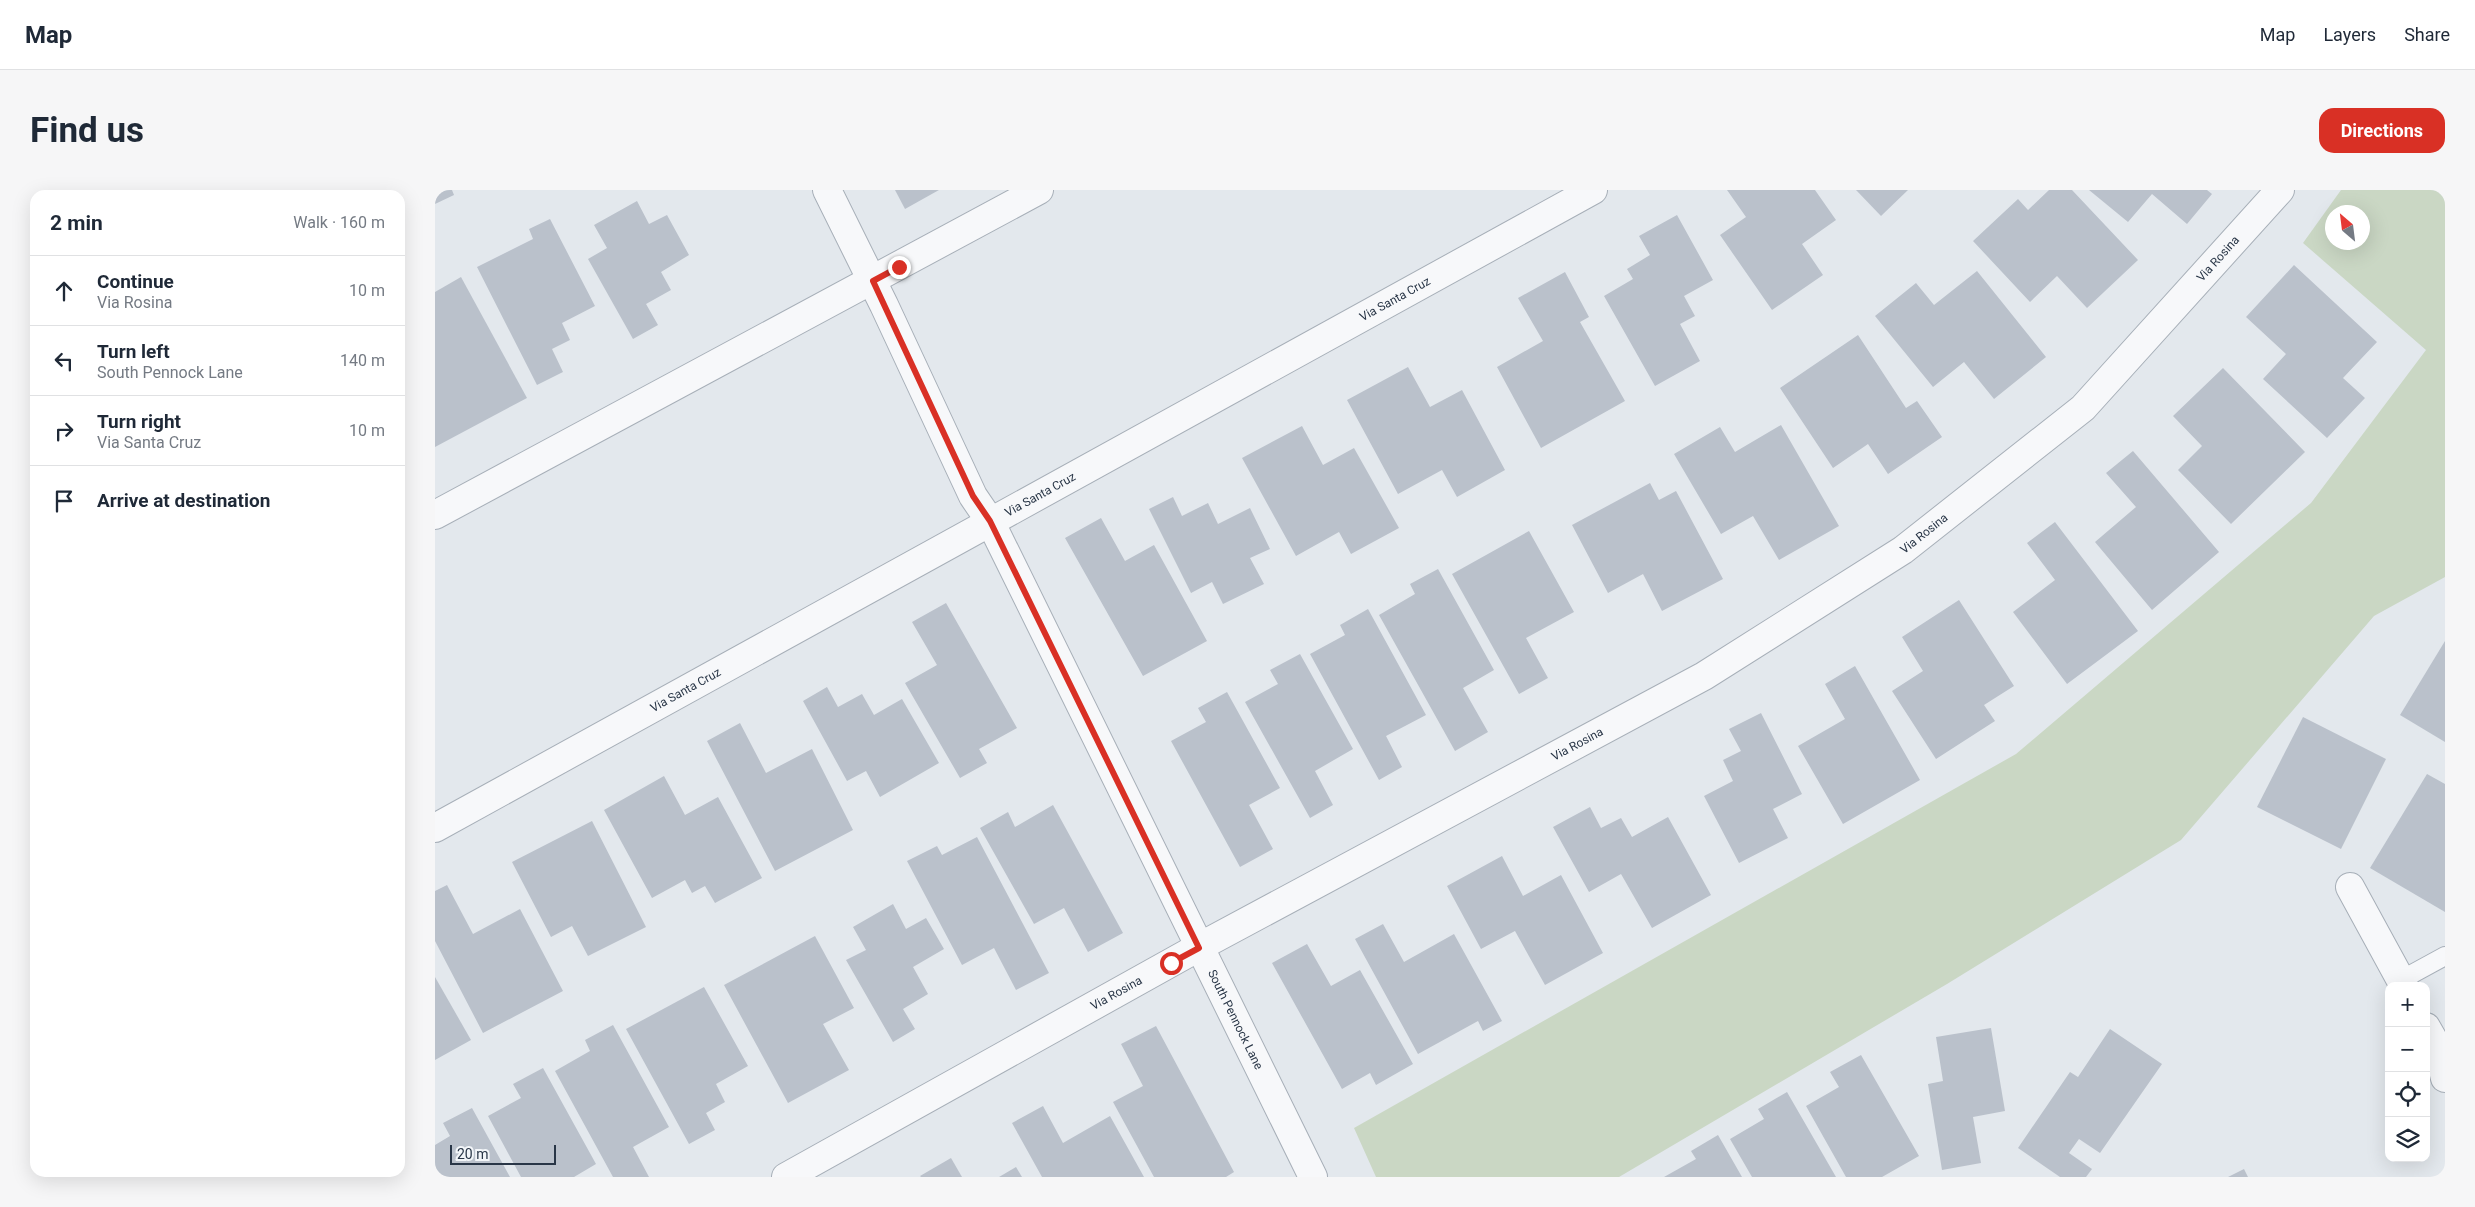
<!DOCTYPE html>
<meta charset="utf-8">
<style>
:root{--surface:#fff;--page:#f6f6f7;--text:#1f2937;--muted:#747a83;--line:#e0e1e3;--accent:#d93025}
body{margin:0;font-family:Roboto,sans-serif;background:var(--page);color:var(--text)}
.controls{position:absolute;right:15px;bottom:15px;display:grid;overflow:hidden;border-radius:10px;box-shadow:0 5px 20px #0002}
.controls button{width:45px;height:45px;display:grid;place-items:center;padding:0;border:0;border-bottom:1px solid var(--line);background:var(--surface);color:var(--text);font:25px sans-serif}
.compass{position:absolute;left:1890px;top:15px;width:45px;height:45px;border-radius:50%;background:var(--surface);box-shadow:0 5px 20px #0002;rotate:332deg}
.scale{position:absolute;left:15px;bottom:12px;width:106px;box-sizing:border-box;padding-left:5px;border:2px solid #293647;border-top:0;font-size:14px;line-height:18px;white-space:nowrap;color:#293647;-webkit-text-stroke:4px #f3f6f9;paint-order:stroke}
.stop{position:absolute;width:15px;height:15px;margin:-11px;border:4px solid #d93025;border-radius:50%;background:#fff}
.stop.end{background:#d93025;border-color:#fff;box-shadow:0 1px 5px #0008}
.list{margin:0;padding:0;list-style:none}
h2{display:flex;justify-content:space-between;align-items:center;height:65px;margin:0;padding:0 20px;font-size:21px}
h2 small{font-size:16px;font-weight:400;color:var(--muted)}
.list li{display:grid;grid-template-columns:32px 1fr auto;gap:15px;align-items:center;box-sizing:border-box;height:70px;padding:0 20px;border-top:1px solid var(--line)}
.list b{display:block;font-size:19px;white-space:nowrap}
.list p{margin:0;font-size:16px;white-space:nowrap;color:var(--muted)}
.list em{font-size:16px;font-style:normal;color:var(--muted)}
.icon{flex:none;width:28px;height:28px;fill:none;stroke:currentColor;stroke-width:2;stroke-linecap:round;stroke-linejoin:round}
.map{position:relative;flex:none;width:2010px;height:987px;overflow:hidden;border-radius:15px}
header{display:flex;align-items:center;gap:30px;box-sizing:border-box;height:70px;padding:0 25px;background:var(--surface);border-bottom:1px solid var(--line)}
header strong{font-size:24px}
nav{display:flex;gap:28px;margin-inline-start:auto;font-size:18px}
.intro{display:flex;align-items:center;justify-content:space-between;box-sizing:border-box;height:120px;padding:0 30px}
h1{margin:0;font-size:35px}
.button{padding:12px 22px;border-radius:15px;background:var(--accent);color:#fff;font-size:18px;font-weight:700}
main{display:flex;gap:30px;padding:0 30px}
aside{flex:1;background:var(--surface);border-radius:15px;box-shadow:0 5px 20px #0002}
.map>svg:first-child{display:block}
.green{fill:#cad7c4;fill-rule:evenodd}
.building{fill:#bac1cb}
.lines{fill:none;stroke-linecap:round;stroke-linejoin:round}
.lane-casing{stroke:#a7afb8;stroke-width:20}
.street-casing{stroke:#a7afb8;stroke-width:30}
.lane{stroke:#f7f8fa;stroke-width:18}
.street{stroke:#f7f8fa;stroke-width:28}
.route{stroke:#d93025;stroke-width:6}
.labels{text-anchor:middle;stroke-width:4;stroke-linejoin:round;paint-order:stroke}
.street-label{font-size:12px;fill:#293647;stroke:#f3f6f9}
</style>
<header>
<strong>Map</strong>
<nav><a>Map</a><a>Layers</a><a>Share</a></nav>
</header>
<div class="intro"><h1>Find us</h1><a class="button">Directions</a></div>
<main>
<aside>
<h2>2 min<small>Walk · 160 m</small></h2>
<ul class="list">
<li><svg class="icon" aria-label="ahead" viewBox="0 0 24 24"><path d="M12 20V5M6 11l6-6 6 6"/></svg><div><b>Continue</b><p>Via Rosina</p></div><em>10 m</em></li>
<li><svg class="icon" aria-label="left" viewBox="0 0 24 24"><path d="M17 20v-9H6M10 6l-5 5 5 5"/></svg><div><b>Turn left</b><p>South Pennock Lane</p></div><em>140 m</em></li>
<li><svg class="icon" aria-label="right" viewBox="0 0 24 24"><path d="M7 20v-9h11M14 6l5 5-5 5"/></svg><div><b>Turn right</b><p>Via Santa Cruz</p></div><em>10 m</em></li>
<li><svg class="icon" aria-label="arrive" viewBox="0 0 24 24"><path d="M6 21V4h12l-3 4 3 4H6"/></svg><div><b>Arrive at destination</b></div></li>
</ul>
</aside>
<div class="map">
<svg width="2010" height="987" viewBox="0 0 2010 987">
<rect width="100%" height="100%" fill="#e3e8ed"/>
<path class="green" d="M 1906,0 L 2010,0 L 2010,387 L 1939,426 L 1746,650 L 1512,794 L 1184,987 L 941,987 L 919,938 L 1581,564 L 1876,313 L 1991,160 L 1868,53 ZM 1898,22 L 1928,22 L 1928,52 L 1898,52 Z"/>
<g class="building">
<path d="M 0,0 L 17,0 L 19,5 L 0,14 Z"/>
<path d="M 460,0 L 504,0 L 470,19 Z"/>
<path d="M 1292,0 L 1380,0 L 1401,30 L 1367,54 L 1388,85 L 1337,120 L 1285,45 L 1311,27 Z"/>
<path d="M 1421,0 L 1473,0 L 1446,26 Z"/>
<path d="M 1614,0 L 1637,0 L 1703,70 L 1652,118 L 1622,86 L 1595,112 L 1538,51 L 1583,9 L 1593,20 Z"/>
<path d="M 1654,0 L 1772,0 L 1777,4 L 1752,34 L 1717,4 L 1693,32 Z"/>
<path d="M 202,11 L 214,34 L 232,25 L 254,65 L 226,82 L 236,100 L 211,114 L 223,135 L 198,149 L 153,69 L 172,58 L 159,35 Z"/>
<path d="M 1242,25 L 1278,90 L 1249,106 L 1260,126 L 1245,134 L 1265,171 L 1220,196 L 1169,106 L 1198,89 L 1192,79 L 1215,65 L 1204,46 Z"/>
<path d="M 115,29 L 160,116 L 127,133 L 135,150 L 117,159 L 128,182 L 102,195 L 42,77 L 98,49 L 94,39 Z"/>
<path d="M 1859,75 L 1942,152 L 1908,188 L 1930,208 L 1892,248 L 1828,189 L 1851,164 L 1811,127 Z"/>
<path d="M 1542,81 L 1611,167 L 1559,209 L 1529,172 L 1498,197 L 1440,126 L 1481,93 L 1499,115 Z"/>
<path d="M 1130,82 L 1154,127 L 1145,132 L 1190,211 L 1106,258 L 1062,177 L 1108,151 L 1083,108 Z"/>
<path d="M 26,87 L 92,208 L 0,257 L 0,102 Z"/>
<path d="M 1423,145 L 1471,218 L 1482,211 L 1507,247 L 1453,284 L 1433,254 L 1398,278 L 1345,198 Z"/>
<path d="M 973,177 L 995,217 L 1027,200 L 1070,280 L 1022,307 L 1007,280 L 963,304 L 912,210 Z"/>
<path d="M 1788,178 L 1870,262 L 1796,334 L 1743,280 L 1767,256 L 1738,226 Z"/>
<path d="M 1346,235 L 1404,336 L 1344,370 L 1318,326 L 1286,344 L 1239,264 L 1285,237 L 1300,262 Z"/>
<path d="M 867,236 L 888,275 L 919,258 L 964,338 L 916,364 L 904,342 L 861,366 L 807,268 Z"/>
<path d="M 1698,261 L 1784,362 L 1717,420 L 1660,352 L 1701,317 L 1671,283 Z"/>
<path d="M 1215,293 L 1224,310 L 1241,301 L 1288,389 L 1227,421 L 1208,384 L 1173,403 L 1137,335 Z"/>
<path d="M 738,307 L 747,326 L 773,313 L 783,334 L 815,318 L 835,359 L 815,368 L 829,394 L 788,414 L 777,392 L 756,403 L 714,319 Z"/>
<path d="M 666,328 L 690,371 L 719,355 L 772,451 L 708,486 L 630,348 Z"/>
<path d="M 1620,332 L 1703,441 L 1632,494 L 1578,422 L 1620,390 L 1592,353 Z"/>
<path d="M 1094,341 L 1139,422 L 1091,448 L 1113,488 L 1084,504 L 1017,384 Z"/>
<path d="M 1003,379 L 1059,480 L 1028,498 L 1053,542 L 1020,561 L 944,425 L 980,404 L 975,394 Z"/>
<path d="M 1524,410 L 1579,496 L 1549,515 L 1560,531 L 1501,569 L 1457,501 L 1488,481 L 1467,447 Z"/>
<path d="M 511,413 L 582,538 L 544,559 L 552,573 L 525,588 L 470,493 L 502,475 L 477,432 Z"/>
<path d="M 933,419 L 991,525 L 951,546 L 967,577 L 944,590 L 875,464 L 910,445 L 905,435 Z"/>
<path d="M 2010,451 L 2010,552 L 1965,525 Z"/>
<path d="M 865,464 L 918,559 L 880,581 L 898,615 L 875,628 L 810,512 L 843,494 L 835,480 Z"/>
<path d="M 1420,476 L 1485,590 L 1408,634 L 1363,556 L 1410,529 L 1390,494 Z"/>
<path d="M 392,497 L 403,517 L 427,504 L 439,525 L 467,509 L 504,573 L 445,607 L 431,581 L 412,591 L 368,511 Z"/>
<path d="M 792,502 L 845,598 L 814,615 L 838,659 L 805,677 L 736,551 L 771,532 L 763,518 Z"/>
<path d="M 1326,523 L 1367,604 L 1338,619 L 1353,648 L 1304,673 L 1269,606 L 1298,591 L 1288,570 L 1306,561 L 1294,539 Z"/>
<path d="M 1868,527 L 1951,569 L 1906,659 L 1822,617 Z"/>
<path d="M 305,533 L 331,583 L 377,559 L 418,640 L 340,681 L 272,551 Z"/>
<path d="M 1992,584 L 2010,594 L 2010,722 L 1935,678 Z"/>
<path d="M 229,586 L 250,625 L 283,607 L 327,688 L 280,713 L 270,696 L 257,703 L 250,690 L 217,708 L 169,620 Z"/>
<path d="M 618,615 L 688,743 L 653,762 L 629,718 L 599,734 L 545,638 L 573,622 L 580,637 Z"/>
<path d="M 1155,617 L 1166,638 L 1186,628 L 1197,647 L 1233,627 L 1276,705 L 1217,738 L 1186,684 L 1154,702 L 1118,637 Z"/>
<path d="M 157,631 L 211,737 L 153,766 L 137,736 L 116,747 L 77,672 Z"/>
<path d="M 542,647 L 614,783 L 581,800 L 559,758 L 527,775 L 472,671 L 502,656 L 507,665 Z"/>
<path d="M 1067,666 L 1088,706 L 1126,685 L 1168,763 L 1110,795 L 1080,741 L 1046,759 L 1012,696 Z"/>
<path d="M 12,695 L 38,744 L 85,719 L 128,801 L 48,843 L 0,751 L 0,701 Z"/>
<path d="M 458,714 L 471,739 L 491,728 L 509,759 L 478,777 L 493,804 L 468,819 L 480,839 L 458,852 L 411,770 L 431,760 L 418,737 Z"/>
<path d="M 948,734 L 969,772 L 1019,744 L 1067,831 L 1048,841 L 1043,831 L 983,864 L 920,749 Z"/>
<path d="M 380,746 L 419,818 L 388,834 L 414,880 L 353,913 L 289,795 Z"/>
<path d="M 872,754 L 896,796 L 925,780 L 978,874 L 941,895 L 935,883 L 907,899 L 837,773 Z"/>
<path d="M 0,787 L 36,850 L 0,870 Z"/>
<path d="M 269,797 L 313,876 L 281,894 L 290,912 L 271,923 L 280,940 L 254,954 L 191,839 Z"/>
<path d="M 178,835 L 234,937 L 198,957 L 214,987 L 178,987 L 120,881 L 155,861 L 150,850 Z"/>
<path d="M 721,836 L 799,982 L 791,987 L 719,987 L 678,912 L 708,896 L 686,854 Z"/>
<path d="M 1556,838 L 1570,921 L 1538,927 L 1546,973 L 1507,980 L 1493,894 L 1508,891 L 1501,847 Z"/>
<path d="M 1675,839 L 1727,874 L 1665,963 L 1644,949 L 1634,963 L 1657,979 L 1651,987 L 1625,987 L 1583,958 L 1635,882 L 1643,887 Z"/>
<path d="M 1426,865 L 1484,966 L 1447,987 L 1411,987 L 1371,916 L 1404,897 L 1395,882 Z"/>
<path d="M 108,878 L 161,974 L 139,987 L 86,987 L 53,926 L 86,908 L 78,894 Z"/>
<path d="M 1352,902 L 1401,987 L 1317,987 L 1295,949 L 1329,929 L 1323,919 Z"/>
<path d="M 608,916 L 628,953 L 675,926 L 709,987 L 607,987 L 577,933 Z"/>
<path d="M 37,918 L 75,987 L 0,987 L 0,955 L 15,946 L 8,933 Z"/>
<path d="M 1283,945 L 1307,987 L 1229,987 L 1261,969 L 1256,961 Z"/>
<path d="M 516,968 L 527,987 L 486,987 L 485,986 Z"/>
<path d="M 581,977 L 587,987 L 564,987 Z"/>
<path d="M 1809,979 L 1813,987 L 1793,987 Z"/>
</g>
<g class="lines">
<defs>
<path id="lane" d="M 1966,790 L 2010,766"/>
<g id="street">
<path id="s1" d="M 392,0 L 449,115 L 538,306 L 555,331 L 878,987"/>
<path d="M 0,325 L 604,0"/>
<path id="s2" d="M 0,638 L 1158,0"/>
<path d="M 1915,697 L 1969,796"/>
<path d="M 1991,837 L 2002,856 L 2010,888"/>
<path id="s3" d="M 351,987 L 764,757 L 1269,486 L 1468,360 L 1648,218 L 1845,0"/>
</g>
</defs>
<use href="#lane" class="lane-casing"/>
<use href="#street" class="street-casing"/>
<use href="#lane" class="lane"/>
<use href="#street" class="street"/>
</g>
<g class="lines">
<path class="route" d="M 464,77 L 438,91 L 538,306 L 555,331 L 764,758 L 736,773"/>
</g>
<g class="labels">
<g class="street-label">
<text dy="4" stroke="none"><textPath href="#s3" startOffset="1712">Via Rosina</textPath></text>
<text dy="4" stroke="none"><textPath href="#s2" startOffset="1096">Via Santa Cruz</textPath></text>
<text dy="4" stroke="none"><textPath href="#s2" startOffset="691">Via Santa Cruz</textPath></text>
<text dy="4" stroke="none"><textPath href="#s3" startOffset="1308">Via Rosina</textPath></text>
<text dy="4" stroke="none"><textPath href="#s2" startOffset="286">Via Santa Cruz</textPath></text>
<text dy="4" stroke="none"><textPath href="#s3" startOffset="902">Via Rosina</textPath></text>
<text dy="4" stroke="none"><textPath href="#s3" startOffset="378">Via Rosina</textPath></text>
<text dy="4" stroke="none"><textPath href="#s1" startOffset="925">South Pennock Lane</textPath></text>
</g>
</g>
</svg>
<div class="controls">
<button>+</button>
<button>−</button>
<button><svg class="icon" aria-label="locate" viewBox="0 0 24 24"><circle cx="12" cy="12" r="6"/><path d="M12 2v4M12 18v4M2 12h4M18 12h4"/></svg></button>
<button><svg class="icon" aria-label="layers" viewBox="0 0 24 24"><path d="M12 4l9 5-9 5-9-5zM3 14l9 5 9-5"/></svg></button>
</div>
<svg class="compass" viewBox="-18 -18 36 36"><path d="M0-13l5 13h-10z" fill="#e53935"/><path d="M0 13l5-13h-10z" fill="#747a83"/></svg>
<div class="scale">20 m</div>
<div class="stop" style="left:736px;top:773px"></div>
<div class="stop end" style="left:464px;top:77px"></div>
</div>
</main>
